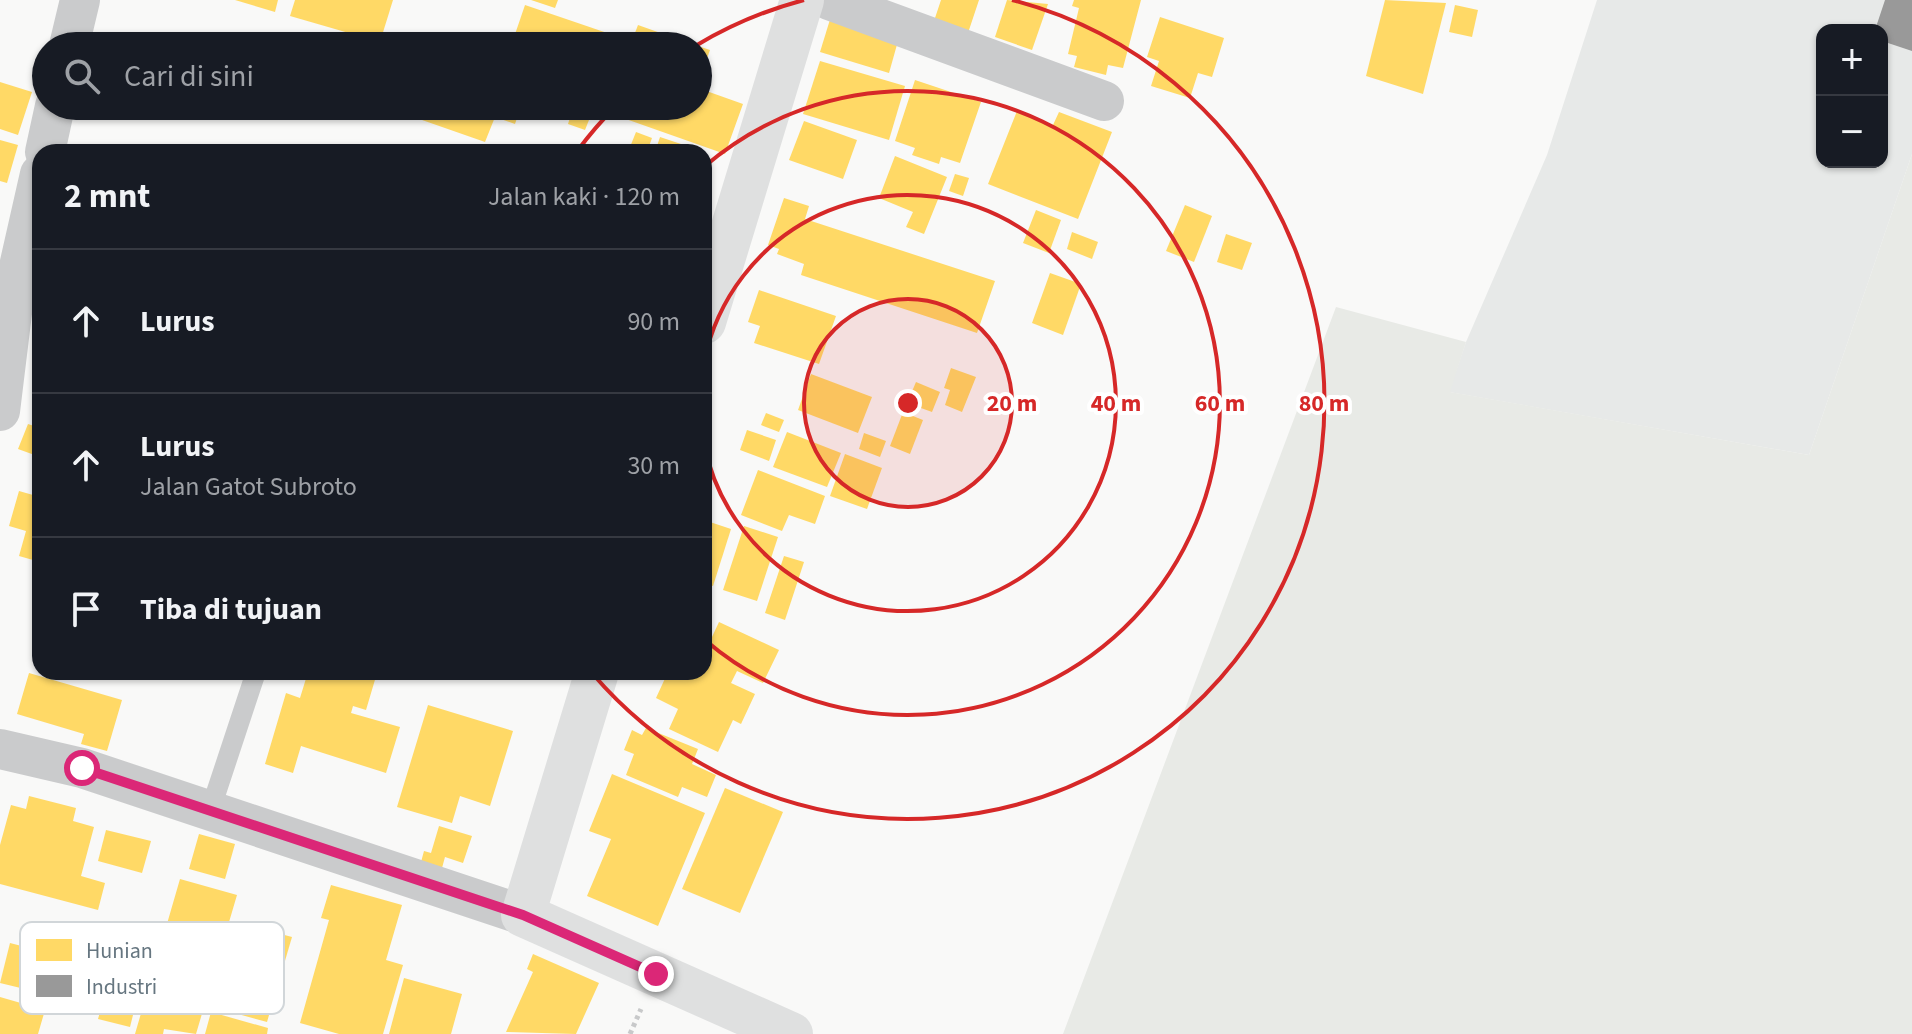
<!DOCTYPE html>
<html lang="id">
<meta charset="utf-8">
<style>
:root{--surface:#171b24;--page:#20242c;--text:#f1f3f6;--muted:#9ea1a6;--line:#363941}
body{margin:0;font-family:"Source Sans 3",sans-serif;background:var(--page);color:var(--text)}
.controls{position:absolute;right:24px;top:24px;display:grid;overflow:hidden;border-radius:16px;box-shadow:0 2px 6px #0004}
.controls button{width:72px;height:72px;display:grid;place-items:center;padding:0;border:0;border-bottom:2px solid var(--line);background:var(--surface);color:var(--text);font:40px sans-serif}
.stop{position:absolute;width:24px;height:24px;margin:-18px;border:6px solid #db2777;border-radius:50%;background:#fff}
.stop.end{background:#db2777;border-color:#fff;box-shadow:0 2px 8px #0008}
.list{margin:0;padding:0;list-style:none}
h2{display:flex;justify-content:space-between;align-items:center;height:104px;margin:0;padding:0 32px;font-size:34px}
h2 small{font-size:26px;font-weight:400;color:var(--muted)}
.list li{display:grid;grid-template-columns:52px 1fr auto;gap:24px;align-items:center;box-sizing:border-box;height:144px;padding:0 32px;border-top:2px solid var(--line)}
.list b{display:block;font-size:30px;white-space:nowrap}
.list p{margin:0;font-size:26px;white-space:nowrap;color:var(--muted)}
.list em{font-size:26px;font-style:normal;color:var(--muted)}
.icon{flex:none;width:44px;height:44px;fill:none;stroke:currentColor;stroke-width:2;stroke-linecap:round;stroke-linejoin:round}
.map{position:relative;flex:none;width:1912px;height:1034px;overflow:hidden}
.search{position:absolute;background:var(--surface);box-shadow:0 2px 6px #0004;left:32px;top:32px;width:680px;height:88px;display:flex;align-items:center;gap:20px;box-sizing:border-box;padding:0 28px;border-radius:44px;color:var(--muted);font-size:30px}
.panel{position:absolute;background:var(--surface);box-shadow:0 2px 6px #0004;left:32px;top:144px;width:680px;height:536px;border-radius:24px}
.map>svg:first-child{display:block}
.built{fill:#e7e9e8;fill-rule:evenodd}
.green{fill:#e8eae6}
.homes{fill:#ffd966}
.industry{fill:#999}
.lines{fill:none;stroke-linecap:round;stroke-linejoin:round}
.path{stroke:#c8c9ca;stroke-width:5;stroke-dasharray:4 4;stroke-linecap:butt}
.lane{stroke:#cacbcc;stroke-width:20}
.street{stroke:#cacbcc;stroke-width:40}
.secondary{stroke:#dfe0e0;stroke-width:44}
.route{stroke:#db2777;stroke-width:10}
.ring{fill:none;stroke:#d62828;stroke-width:4}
.key{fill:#fff;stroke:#d1d6d9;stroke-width:2}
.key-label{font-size:22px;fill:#667680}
.centre{fill:#d62828;stroke:#fff;stroke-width:4}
.ring-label{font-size:24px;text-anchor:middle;font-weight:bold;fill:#d62828;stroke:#fff;stroke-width:8;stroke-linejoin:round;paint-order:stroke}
</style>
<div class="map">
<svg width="1912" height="1034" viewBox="0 0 1912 1034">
<rect width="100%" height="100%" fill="#f9f9f8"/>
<path class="built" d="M 1597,0 L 1912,0 L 1912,154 L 1809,455 L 1449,392 L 1466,342 L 1547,155 ZM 1822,30 L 1882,30 L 1882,162 L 1822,162 Z"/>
<path class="green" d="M 1912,154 L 1912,1034 L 1063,1034 L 1336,307 L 1466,342 L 1450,392 L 1809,455 Z"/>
<g class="homes">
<path d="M 235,0 L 278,0 L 275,12 Z"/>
<path d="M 295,0 L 393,0 L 380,42 L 290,16 Z"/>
<path d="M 531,0 L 558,0 L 555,8 Z"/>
<path d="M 941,0 L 979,0 L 968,33 L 934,21 Z"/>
<path d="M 1007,0 L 1048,4 L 1032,50 L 995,37 Z"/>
<path d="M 1074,0 L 1141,0 L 1123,68 L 1108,65 L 1106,75 L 1074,67 L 1077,56 L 1068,54 L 1079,8 L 1072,6 Z"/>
<path d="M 1385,0 L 1446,3 L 1423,94 L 1366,76 Z"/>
<path d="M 525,5 L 613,35 L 609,46 L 511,46 Z"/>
<path d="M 1455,5 L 1478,10 L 1472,37 L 1449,32 Z"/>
<path d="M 832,13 L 900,34 L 889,73 L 820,52 Z"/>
<path d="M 1160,17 L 1224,38 L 1212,77 L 1198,73 L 1190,98 L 1151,86 L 1159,61 L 1147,57 Z"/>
<path d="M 638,25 L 697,46 L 630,46 Z"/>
<path d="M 698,46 L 710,50 L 698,84 Z"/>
<path d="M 820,61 L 905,86 L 889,140 L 803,114 Z"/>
<path d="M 915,80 L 981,102 L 960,163 L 941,157 L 939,164 L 912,155 L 915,148 L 895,141 Z"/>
<path d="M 0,82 L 32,92 L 18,135 L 0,129 Z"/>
<path d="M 698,88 L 743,104 L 725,154 L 606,112 L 609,106 L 698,106 Z"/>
<path d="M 405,106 L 521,106 L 515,124 L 495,117 L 485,142 L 402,113 Z"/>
<path d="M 573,108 L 591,115 L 585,130 L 568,124 Z"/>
<path d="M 1017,111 L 1053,125 L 1059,112 L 1112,132 L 1078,219 L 988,184 Z"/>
<path d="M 804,121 L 857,140 L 843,179 L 789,160 Z"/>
<path d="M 636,132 L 652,138 L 647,152 L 630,147 Z"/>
<path d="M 660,137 L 693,148 L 692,152 L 655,152 Z"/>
<path d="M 0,140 L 18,145 L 7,183 L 0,181 Z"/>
<path d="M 895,156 L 947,177 L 924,234 L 906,227 L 913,212 L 879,198 Z"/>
<path d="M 955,174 L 969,178 L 963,196 L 949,191 Z"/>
<path d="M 784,198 L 809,206 L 805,219 L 995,281 L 977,333 L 801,275 L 804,264 L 777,254 L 779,249 L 768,245 Z"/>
<path d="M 1185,205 L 1212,216 L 1194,262 L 1166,251 Z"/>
<path d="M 1036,210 L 1061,220 L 1049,253 L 1023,243 Z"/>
<path d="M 1072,232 L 1098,242 L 1092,259 L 1067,249 Z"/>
<path d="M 1226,234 L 1252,243 L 1242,270 L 1217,262 Z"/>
<path d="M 1050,273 L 1081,284 L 1063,335 L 1032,323 Z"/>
<path d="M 759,290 L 836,316 L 819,364 L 754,343 L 760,326 L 748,322 Z"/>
<path d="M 37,332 L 40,332 L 40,348 L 34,346 Z"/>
<path d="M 951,368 L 976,377 L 962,412 L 945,405 L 950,390 L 944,388 Z"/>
<path d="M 811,374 L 872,397 L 858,433 L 798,410 Z"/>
<path d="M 916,382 L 940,392 L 932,412 L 907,403 Z"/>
<path d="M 903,412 L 923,420 L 910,454 L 890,446 Z"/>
<path d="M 766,413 L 784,420 L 779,432 L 761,425 Z"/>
<path d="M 28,424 L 40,428 L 40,457 L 18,449 Z"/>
<path d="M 747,430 L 776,440 L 769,461 L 740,450 Z"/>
<path d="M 787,432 L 841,453 L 827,487 L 773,467 Z"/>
<path d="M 864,433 L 886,441 L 880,457 L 859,449 Z"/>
<path d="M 845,454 L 882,468 L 867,509 L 830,496 Z"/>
<path d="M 758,470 L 825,496 L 815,524 L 789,515 L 782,531 L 741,515 Z"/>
<path d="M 19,491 L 40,497 L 40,562 L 19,556 L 26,531 L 9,526 Z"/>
<path d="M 704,520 L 731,529 L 713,586 L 704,583 Z"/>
<path d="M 744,526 L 778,537 L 757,601 L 723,590 Z"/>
<path d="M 784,556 L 804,562 L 785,620 L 765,613 Z"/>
<path d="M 719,622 L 779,650 L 763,683 L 737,671 L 731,683 L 755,694 L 741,724 L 733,720 L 718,752 L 669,729 L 678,709 L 656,698 L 668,672 L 704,672 L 704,654 Z"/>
<path d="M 308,672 L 377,673 L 366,710 L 353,706 L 351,713 L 400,727 L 386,773 L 301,746 L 293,773 L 265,764 L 286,693 L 300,698 Z"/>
<path d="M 29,673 L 122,700 L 107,751 L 81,744 L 84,734 L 17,714 Z"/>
<path d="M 428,705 L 513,731 L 490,806 L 460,796 L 452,823 L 397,807 Z"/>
<path d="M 646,728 L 698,749 L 692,764 L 716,775 L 707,797 L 682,787 L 678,797 L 626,775 L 634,754 L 624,750 L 632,730 L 642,735 Z"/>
<path d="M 612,774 L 705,813 L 658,926 L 587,896 L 611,839 L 589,831 Z"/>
<path d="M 725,788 L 783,812 L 740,913 L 682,889 Z"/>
<path d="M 29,796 L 76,808 L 73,821 L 94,827 L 81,876 L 105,883 L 98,910 L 0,884 L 0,845 L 11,805 L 26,809 Z"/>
<path d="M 439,826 L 472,836 L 463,863 L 445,857 L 442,868 L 421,862 L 424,851 L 431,853 Z"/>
<path d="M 106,830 L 151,841 L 142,873 L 98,861 Z"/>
<path d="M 199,834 L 235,844 L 225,879 L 189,869 Z"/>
<path d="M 180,879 L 237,895 L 196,1034 L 164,1029 L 163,1034 L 135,1034 Z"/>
<path d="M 331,885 L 402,905 L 386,960 L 403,965 L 383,1034 L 339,1034 L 300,1023 L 329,920 L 321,918 Z"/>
<path d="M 240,923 L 292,937 L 267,1022 L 216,1008 Z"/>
<path d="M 10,943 L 68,958 L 63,979 L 71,981 L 66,999 L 0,983 Z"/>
<path d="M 533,954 L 599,983 L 576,1034 L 506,1032 L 533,972 L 527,969 Z"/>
<path d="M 404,978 L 462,994 L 451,1034 L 389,1034 Z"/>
<path d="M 0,997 L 45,1010 L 38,1034 L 0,1034 Z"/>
<path d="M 104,998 L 135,1007 L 130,1027 L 98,1019 Z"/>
<path d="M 211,1012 L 268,1028 L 267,1034 L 205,1034 Z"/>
</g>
<path class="industry" d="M 1885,0 L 1912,0 L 1912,51 L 1882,41 L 1882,30 L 1875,30 Z"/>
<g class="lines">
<path class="path" d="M 630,1034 L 641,1009"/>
<path class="lane" d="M 210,811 L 256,672"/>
<g class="street">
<path d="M 829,0 L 1104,101"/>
<path d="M 69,46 L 80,0"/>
<path d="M 45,152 L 55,106"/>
<path d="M 0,411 L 16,280 L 40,174"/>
<path d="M 0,749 L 82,768 L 523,915"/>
</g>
<g class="secondary">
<path d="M 704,322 L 802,0"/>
<path d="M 597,672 L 523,915 L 791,1034"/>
</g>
</g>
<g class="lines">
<path class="route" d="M 82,768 L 523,915 L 656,974"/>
</g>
<circle cx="908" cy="403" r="104" fill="#d62828" fill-opacity=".12"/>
<g class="ring">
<circle cx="908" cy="403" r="104"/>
<path d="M704 362A208 208 0 1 1 704 444"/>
<path d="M705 166A312 312 0 1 1 705 640"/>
<path d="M578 150A416 416 0 0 1 616 106M697 45A416 416 0 0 1 804 0M1012 0A416 416 0 1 1 592 673"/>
</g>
<rect x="20" y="922" width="264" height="92" rx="12" class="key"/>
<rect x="36" y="939" width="36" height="22" fill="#ffd966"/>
<rect x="36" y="975" width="36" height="22" fill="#999"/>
<g class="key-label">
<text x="86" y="958">Hunian</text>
<text x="86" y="994">Industri</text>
</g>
<circle cx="908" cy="403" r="12" class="centre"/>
<g class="ring-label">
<text x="1012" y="411">20 m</text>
<text x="1116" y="411">40 m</text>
<text x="1220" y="411">60 m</text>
<text x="1324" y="411">80 m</text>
</g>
</svg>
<div class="controls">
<button>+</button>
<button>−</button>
</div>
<div class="stop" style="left:82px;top:768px"></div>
<div class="stop end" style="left:656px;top:974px"></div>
<div class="search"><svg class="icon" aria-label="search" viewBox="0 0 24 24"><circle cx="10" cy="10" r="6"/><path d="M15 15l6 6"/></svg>Cari di sini</div>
<section class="panel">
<h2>2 mnt<small>Jalan kaki · 120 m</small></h2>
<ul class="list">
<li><svg class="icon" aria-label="ahead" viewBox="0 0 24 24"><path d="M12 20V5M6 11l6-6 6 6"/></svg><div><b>Lurus</b></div><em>90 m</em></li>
<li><svg class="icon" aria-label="ahead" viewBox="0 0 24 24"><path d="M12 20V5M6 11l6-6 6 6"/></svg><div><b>Lurus</b><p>Jalan Gatot Subroto</p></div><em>30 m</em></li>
<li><svg class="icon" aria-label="arrive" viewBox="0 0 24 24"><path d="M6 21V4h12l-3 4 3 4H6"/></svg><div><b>Tiba di tujuan</b></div></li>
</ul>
</section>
</div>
